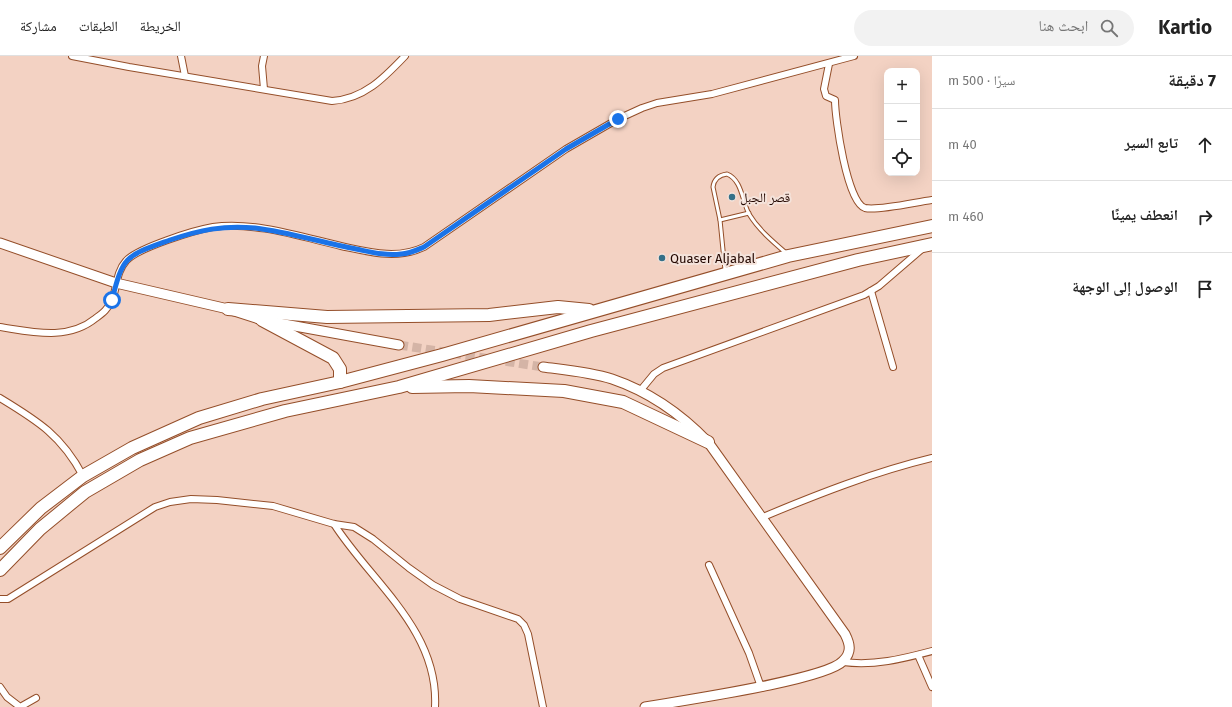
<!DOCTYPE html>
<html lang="ar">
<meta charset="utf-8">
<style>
:root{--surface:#fff;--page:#f2f2f2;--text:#222;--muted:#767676;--line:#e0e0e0}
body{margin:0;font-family:"Fira Sans","Noto Naskh Arabic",sans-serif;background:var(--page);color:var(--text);direction:rtl}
.controls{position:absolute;right:12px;top:12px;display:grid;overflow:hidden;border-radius:8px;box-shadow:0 4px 16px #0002}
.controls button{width:36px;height:36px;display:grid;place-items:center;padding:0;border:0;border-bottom:1px solid var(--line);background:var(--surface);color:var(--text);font:20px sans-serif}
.stop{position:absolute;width:12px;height:12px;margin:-9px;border:3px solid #1a73e8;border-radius:50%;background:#fff}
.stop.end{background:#1a73e8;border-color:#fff;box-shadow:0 1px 4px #0008}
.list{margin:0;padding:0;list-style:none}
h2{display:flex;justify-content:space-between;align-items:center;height:52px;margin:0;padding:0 16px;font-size:17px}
h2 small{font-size:13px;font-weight:400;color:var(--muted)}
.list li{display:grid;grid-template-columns:26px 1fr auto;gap:12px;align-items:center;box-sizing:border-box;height:72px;padding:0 16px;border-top:1px solid var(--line)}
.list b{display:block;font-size:15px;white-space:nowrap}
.list em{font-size:13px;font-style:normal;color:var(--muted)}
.icon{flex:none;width:22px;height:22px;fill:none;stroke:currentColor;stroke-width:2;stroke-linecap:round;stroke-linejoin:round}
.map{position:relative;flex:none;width:932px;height:651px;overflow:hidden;direction:ltr}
header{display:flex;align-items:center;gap:24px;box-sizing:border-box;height:56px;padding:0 20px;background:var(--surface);border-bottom:1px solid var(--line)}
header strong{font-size:19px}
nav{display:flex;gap:22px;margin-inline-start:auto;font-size:14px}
.search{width:280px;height:36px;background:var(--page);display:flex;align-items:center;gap:10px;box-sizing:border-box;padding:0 14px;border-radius:22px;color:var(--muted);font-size:15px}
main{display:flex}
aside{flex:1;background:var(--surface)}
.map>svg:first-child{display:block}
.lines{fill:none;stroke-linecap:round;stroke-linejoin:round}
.secondary-tunnel{stroke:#d4b4a6;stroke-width:9;stroke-dasharray:9 4.5;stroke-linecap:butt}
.lane-casing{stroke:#944e29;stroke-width:5}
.street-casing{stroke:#944e29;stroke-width:8}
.secondary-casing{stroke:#944e29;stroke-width:11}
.highway-casing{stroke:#944e29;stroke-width:14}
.lane{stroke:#fff;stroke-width:3}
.street{stroke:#fff;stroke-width:6}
.secondary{stroke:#fff;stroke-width:9}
.highway{stroke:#fff;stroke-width:12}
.route{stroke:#1a73e8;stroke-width:5}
.poi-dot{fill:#347088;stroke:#f4e3db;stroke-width:1.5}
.labels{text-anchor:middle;stroke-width:4;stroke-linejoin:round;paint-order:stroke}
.poi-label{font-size:13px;fill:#230700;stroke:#f4e3db;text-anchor:start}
</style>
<header>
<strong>Kartio</strong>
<div class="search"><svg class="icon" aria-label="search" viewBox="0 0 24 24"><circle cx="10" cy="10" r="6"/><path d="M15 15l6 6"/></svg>ابحث هنا</div>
<nav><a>الخريطة</a><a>الطبقات</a><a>مشاركة</a></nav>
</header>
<main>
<aside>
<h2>7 دقيقة<small>سيرًا · 500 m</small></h2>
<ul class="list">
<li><svg class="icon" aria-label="ahead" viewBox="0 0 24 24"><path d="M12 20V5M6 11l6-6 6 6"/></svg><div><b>تابع السير</b></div><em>40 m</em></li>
<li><svg class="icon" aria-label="right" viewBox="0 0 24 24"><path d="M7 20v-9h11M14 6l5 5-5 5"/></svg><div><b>انعطف يمينًا</b></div><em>460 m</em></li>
<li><svg class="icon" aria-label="arrive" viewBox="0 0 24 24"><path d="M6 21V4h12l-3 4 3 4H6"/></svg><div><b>الوصول إلى الوجهة</b></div></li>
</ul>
</aside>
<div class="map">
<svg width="932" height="651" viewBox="0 0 932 651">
<rect width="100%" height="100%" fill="#f3d2c3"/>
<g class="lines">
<path class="secondary-tunnel" d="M 399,289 L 543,311"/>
<defs>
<g id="lane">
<path d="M 720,164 L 749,157"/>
<path d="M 725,214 L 720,164 L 713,131 C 714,123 719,119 727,118 C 742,124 742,145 749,158 C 758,173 772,185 786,197"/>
</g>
<g id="street">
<path d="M 72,0 L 129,11 L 332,45 C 364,43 384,22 405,0"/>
<path d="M 181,0 L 185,20"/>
<path d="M 829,8 L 824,33 L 826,40 L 835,44 C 835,62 847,147 865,152 C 879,155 916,146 932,144"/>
<path d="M 264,33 L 262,10 L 264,0"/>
<path d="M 871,235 L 893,311"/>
<path d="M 0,271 C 33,276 68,285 96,262 C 103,257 108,253 112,244 C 117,232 116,216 126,205 C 137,192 195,174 213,171 C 253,165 302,181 341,190 C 369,196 397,204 424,191 L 566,93 L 618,63 L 642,52 L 657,47 L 712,38 L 854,0"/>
<path d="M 640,335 L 654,318 L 663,312 L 864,239 L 879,230 L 922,193"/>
<path d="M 0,342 C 38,365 62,380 83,420"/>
<path d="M 763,461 C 818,438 874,416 932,402"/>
<path d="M 334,468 C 371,526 439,574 435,651"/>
<path d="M 709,509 L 749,597 L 761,631"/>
<path d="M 0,543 L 8,543 L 155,451 L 170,446 L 191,443 L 217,444 L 273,450 L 334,468 L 354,471 L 373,483 L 409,512 L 433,529 L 460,543 L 518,563 L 524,569 L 528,578 L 543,651"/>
<path d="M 918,599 L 932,631"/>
<path d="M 843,606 C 874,610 902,603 932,595"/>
<path d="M 0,631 L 7,641 L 20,651 L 36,642"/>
</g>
<g id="secondary">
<path d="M 0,187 L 116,227 L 228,253 L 262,264 L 399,289"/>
<path d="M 543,311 C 566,314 590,316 612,323 C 650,336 681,358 708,386 L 845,578 C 850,588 852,596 843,605 C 826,624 679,645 645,651"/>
</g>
<g id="highway">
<path d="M 228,253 L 327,261 L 489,259 L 558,251 L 589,254"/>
<path d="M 262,264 L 333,302 L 340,313 L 340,326"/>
<path d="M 412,331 L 469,330 L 564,335 L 623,346 L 708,386"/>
<path d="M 0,492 L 41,452 L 83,420 L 132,392 L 199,362 L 262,343 L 340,326 L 442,299 L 788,200 L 932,170"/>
<path d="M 0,514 L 40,473 L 85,436 L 140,404 L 190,382 L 285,355 L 399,331 L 591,275 L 858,204 L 932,188"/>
</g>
</defs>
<use href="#lane" class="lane-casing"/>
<use href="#street" class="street-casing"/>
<use href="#secondary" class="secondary-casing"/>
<use href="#highway" class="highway-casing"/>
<use href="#lane" class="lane"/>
<use href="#street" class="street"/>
<use href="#secondary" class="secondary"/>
<use href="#highway" class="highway"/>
</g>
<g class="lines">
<path class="route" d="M 112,244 C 123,199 126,200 170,184 C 200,174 223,169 255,172 C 289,176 323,187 356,193 C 371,196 386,200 401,198 C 409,198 417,194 424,191 L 566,93 L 618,63"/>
</g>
<g class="poi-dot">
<circle cx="732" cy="141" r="4"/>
<circle cx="662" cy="202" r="4"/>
</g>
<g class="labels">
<g class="poi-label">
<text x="740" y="146">قصر الجبل</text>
<text x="670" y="207">Quaser Aljabal</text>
</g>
</g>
</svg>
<div class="controls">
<button>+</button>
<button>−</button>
<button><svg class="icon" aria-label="locate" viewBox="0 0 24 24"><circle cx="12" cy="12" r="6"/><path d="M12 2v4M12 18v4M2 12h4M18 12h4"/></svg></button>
</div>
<div class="stop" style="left:112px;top:244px"></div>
<div class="stop end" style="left:618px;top:63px"></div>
</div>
</main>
